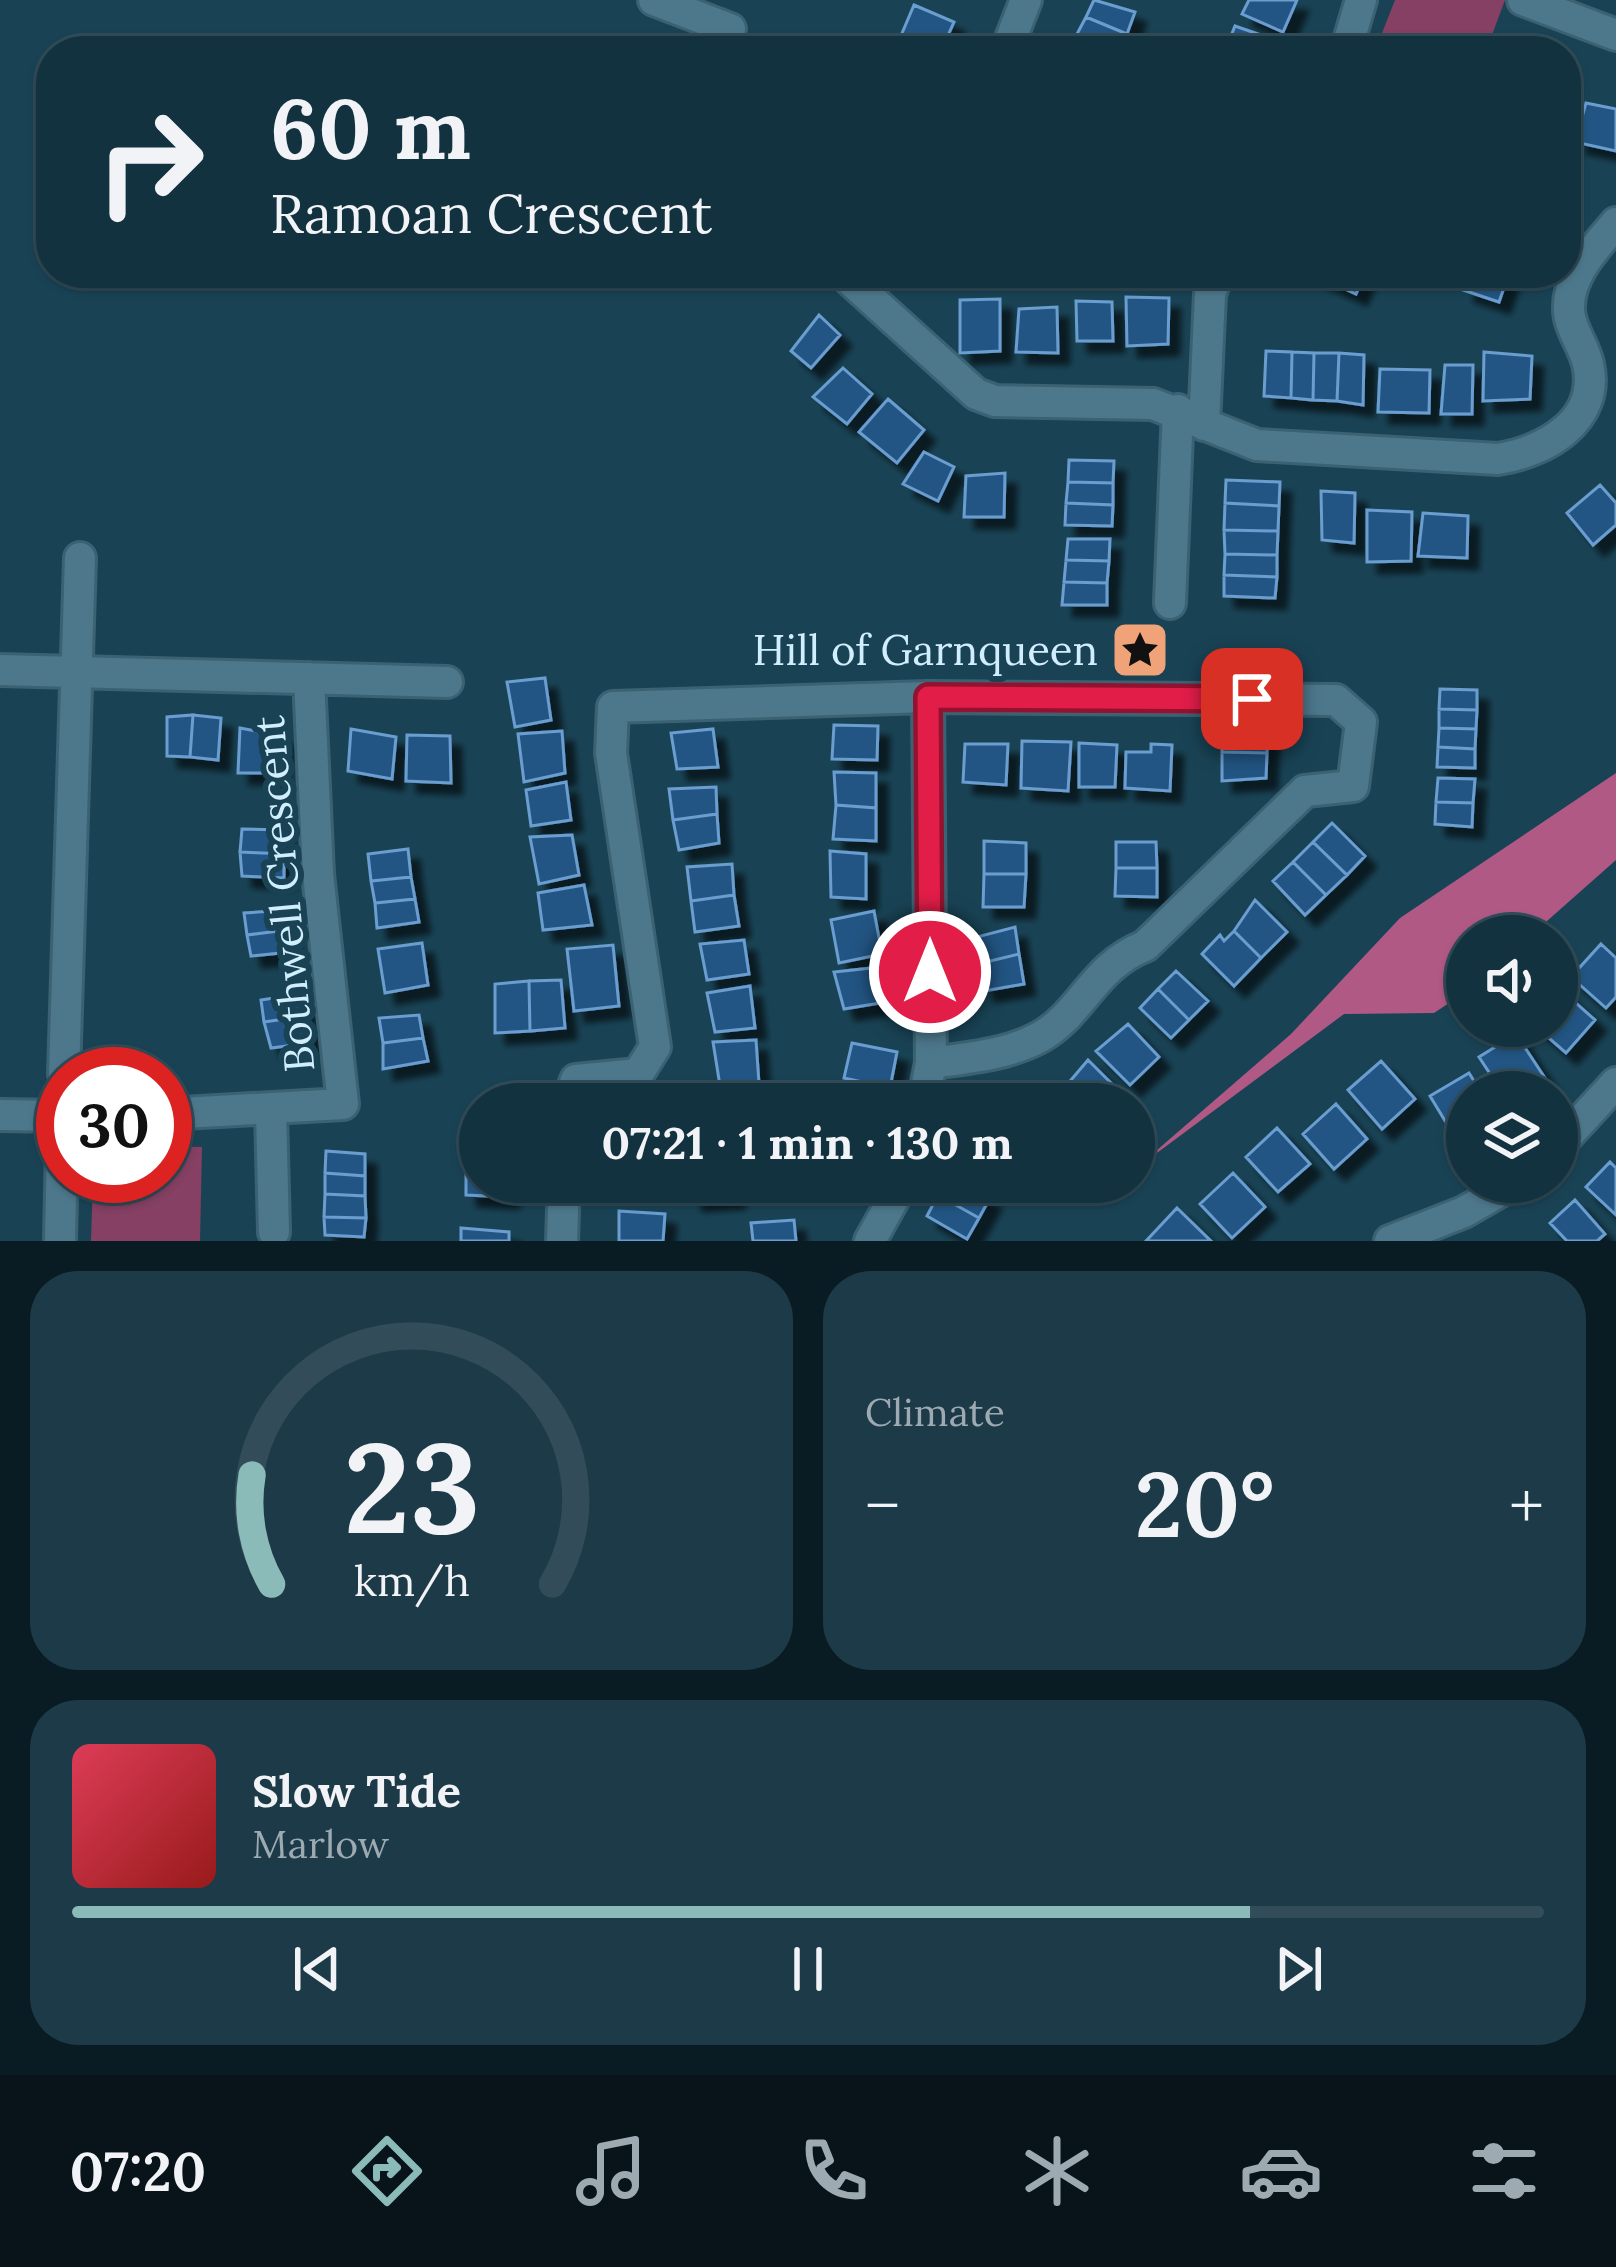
<!DOCTYPE html>
<meta charset="utf-8">
<style>
body{margin:0;font-family:Lora,serif;background:#1c3a47;color:#f1f3f6;height:100vh;display:flex;flex-direction:column;font-size:45px;white-space:nowrap}
*{box-sizing:border-box;margin:0}
p{font-size:39px;color:#9daab1}
.icon{flex:none;width:66px;height:66px;fill:none;stroke:currentColor;stroke-width:2;stroke-linecap:round;stroke-linejoin:round}
.map{position:relative;height:1241px;overflow:hidden}
.drawer{display:flex;flex-direction:column;gap:30px;padding:30px;background:#0a1c23;flex:1}
.drawer>*{flex:none}
.top-card{position:absolute;left:36px;top:36px;width:1545px;height:252px;border-radius:48px;box-shadow:0 3px 9px #0004,0 0 0 3px #324d59;background:#133240;color:#f1f3f6;overflow:hidden}
.tools{position:absolute;left:1446px;top:915px;display:grid;gap:24px}
.tools a{display:grid;place-items:center;width:132px;height:132px;border-radius:50%;background:#133240;box-shadow:0 3px 9px #0004,0 0 0 3px #324d59;font-size:60px}
.speed{position:absolute;left:36px;top:1047px;display:flex;gap:24px;font-size:60px;font-weight:700;text-align:center}
.speed>*{display:grid;place-content:center;width:156px;height:156px;border-radius:50%;background:#133240;box-shadow:0 3px 9px #0004,0 0 0 3px #324d59;line-height:1}
.speed .limit{border:18px solid #d22;background:#fff;color:#111}
.pin{position:absolute;display:grid;place-items:center;width:102px;height:102px;color:#fff;margin:-51px;border-radius:24px;box-shadow:0 6px 18px #0006}
.me{position:absolute;width:132px;margin:-66px;rotate:0deg;stroke-linejoin:round;filter:drop-shadow(0 0 9px #0008)}
.turn{display:flex;align-items:center;gap:42px;height:252px;padding:0 36px;font-size:54px}
.turn .icon{width:156px;height:156px;stroke-width:2.5}
.turn b{display:block;font-size:84px;line-height:102px}
.big{font-size:90px;font-weight:800;line-height:1.1}
.drawer .tile{flex:1;display:flex;flex-direction:column;justify-content:center;gap:18px;min-width:0;padding:0 42px;border-radius:48px;background:#1c3a47}
.drawer .dial{align-items:center;gap:0}
.dial svg{height:312px;overflow:visible;fill:none;stroke:#324d59;stroke-width:7;stroke-linecap:round;text-anchor:middle}
.dial text{fill:#f1f3f6;stroke:none}
.song{display:flex;align-items:center;gap:36px}
.cover{width:144px;height:144px;border-radius:18px;background:linear-gradient(135deg,hsl(350 70% 55%),hsl(0 70% 35%))}
.played{height:12px;border-radius:6px;background:linear-gradient(90deg,#8bbbb9 80%,#324d59 80%)}
.keys{display:flex;justify-content:space-around;direction:ltr}
.heat{display:flex;justify-content:space-between;align-items:center;font-size:66px;direction:ltr}
.drawer .tiles{flex:1;display:grid;gap:30px;grid-template-columns:1fr 1fr}
.tile:last-child{grid-column:span 2}
.trip{position:absolute;left:459px;top:1083px;width:696px;height:120px;border-radius:60px;background:#133240;box-shadow:0 3px 9px #0004,0 0 0 3px #324d59;font-weight:800;line-height:120px;text-align:center}
.tab-bar{display:flex;height:192px;justify-content:space-around;align-items:center;background:#08141a;color:#9daab1}
.tab-bar .icon{width:84px;height:84px}
.tab-bar .selected{color:#8bbbb9}
.tab-bar b{font-size:54px;color:#f1f3f6}
.map>svg:first-child{display:block}
.green{fill:#854064}
.forest{fill:#b05985}
.building{fill:#245583;stroke:#6a9dd0;stroke-width:3;filter:url(#shadow)}
.lines{fill:none;stroke-linecap:round;stroke-linejoin:round}
.minor-casing{stroke:#3a6273;stroke-width:36}
.minor{stroke:#4d788c;stroke-width:30}
.route-casing{stroke:#92132f;stroke-width:30}
.route{stroke:#e11d48;stroke-width:21}
.labels{text-anchor:middle;stroke-width:12;stroke-linejoin:round;paint-order:stroke}
.poi-label{font-size:42px;fill:#d1eefd;stroke:#194355;text-anchor:end}
.street-label{font-size:42px;fill:#d1eefd;stroke:#194355}
</style>
<div class="map">
<svg width="1616" height="1241" viewBox="0 0 1616 1241">
<defs>
<filter id="shadow"><feDropShadow dx="11" dy="11" stdDeviation="3" flood-color="#0009"/></filter>
</defs>
<rect width="100%" height="100%" fill="#194355"/>
<path class="green" d="M1395,0H1505L1486,51H1375Z
M165,1146L202,1147L200,1241H91L93,1176H165Z"/>
<path class="forest" d="M1616,773V860L1530,936H1467V991L1434,1013L1344,1014L1134,1170L1291,1034L1400,918Z"/>
<path class="building" d="M1094,0L1135,12L1127,34L1086,17Z
M1249,0H1297L1283,32L1242,14Z
M914,5L954,22L941,51L900,38Z
M1086,17L1127,34L1119,51L1076,36Z
M1235,26L1275,40L1270,51H1225Z
M1586,103L1616,109V151L1575,142Z
M1310,273H1365L1356,294Z
M1469,273H1509L1499,302L1463,290Z
M1126,297L1169,298L1168,344L1127,346Z
M1000,299V351L960,353V300Z
M1076,301L1112,302L1113,341H1077Z
M1057,307L1058,353L1016,352L1019,309Z
M819,315L840,335L811,368L791,351Z
M1266,351L1292,352L1291,398L1264,396Z
M1292,352L1314,353L1313,400L1291,398Z
M1484,352L1532,356L1530,399L1483,401Z
M1314,353H1339L1337,401L1313,400Z
M1339,353L1364,355L1363,405L1337,401Z
M1445,365H1473L1472,414H1441Z
M843,368L872,394L847,424L813,397Z
M1380,369L1430,370L1429,413L1378,412Z
M888,399L924,430L897,463L859,432Z
M924,452L954,467L938,501L903,484Z
M1069,460L1114,461L1113,483L1068,482Z
M1005,473L1004,517H964L966,476Z
M1226,480L1280,482L1279,506L1225,503Z
M1068,482L1113,483V505L1066,503Z
M1600,485L1616,503V525L1593,545L1567,513Z
M1321,491L1355,493L1354,543L1322,540Z
M1066,503L1113,505L1112,526L1065,525Z
M1225,503L1279,506L1278,531L1224,530Z
M1367,510L1412,512L1411,561L1367,562Z
M1423,513L1468,516L1467,558L1418,556Z
M1224,530L1278,531L1277,555L1225,554Z
M1068,539H1110L1109,561L1066,560Z
M1225,554L1277,555V577L1224,575Z
M1066,560L1109,561L1107,583L1064,582Z
M1224,575L1277,577L1275,598L1224,596Z
M1064,582L1107,583V605H1062Z
M545,678L551,720L515,727L507,682Z
M1440,689L1477,690V710L1439,709Z
M1439,709L1477,710L1476,729L1439,728Z
M193,715L221,718L218,760L190,757Z
M193,715L190,757L167,756V717Z
M1224,724L1268,726L1267,753L1222,752Z
M834,725L878,726L877,760L832,759Z
M240,728L283,736L278,773H238Z
M1439,728L1476,729L1475,749L1438,747Z
M351,729L396,737L392,779L348,771Z
M713,729L718,767L677,769L671,733Z
M562,731L565,773L524,782L518,734Z
M407,735L450,736L451,783L406,781Z
M1022,741L1071,742L1068,791L1021,788Z
M1079,743L1117,745L1115,787H1079Z
M965,744H1008L1006,785L963,782Z
M1151,744L1172,745L1170,791L1125,788L1126,752H1151Z
M1438,747L1475,749V768L1437,767Z
M1222,752L1267,753L1266,778L1222,781Z
M834,772L876,773V808L836,805Z
M1438,778L1475,779L1473,803L1436,802Z
M566,782L571,820L531,826L526,790Z
M716,787L717,814L673,820L669,789Z
M1436,802L1473,803L1472,827L1435,824Z
M836,805L876,808V841L833,839Z
M717,814L719,843L679,850L673,820Z
M1332,823L1365,856L1347,875L1313,842Z
M242,829L283,830L284,854L240,852Z
M572,835L579,875L539,884L530,837Z
M984,841L1026,843V874H984Z
M1116,842H1156L1157,868H1116Z
M1313,842L1347,875L1326,895L1293,862Z
M408,849L411,877L371,881L368,854Z
M830,851L866,854V899L831,897Z
M240,852L284,854V878L242,876Z
M1293,862L1326,895L1305,915L1273,881Z
M732,864L734,895L691,901L687,867Z
M1116,868H1157V897L1115,896Z
M984,874H1026L1024,907H983Z
M411,877L415,899L375,903L371,881Z
M584,885L592,925L543,930L538,893Z
M734,895L739,926L695,932L691,901Z
M415,899L419,922L377,928L375,903Z
M1255,900L1287,932L1261,958L1234,931Z
M286,910L287,930L247,935L244,913Z
M874,911L882,954L839,963L831,920Z
M1015,927L1019,954L978,964L973,938Z
M287,930L291,952L251,956L247,935Z
M1234,931L1261,958L1234,986L1202,954L1220,935L1224,941Z
M744,940L749,974L707,980L700,944Z
M422,943L428,985L385,993L378,949Z
M1601,944L1616,958V997L1606,1008L1571,977Z
M613,945L619,1006L574,1011L567,949Z
M1019,954L1024,984L984,991L978,964Z
M881,967L886,1002L844,1009L834,972Z
M1176,971L1208,1001L1189,1020L1158,989Z
M561,980L565,1028L530,1031L529,981Z
M529,981L530,1031L495,1033V984Z
M750,986L755,1028L715,1032L707,993Z
M1558,987L1595,1020L1566,1053L1535,1026H1557Z
M1158,989L1189,1020L1171,1038L1140,1008Z
M300,994L305,1016L264,1022L261,1000Z
M419,1015L423,1038L383,1043L379,1018Z
M305,1016L310,1043L271,1048L264,1022Z
M1128,1024L1159,1057L1130,1085L1096,1051Z
M1516,1034L1545,1078L1523,1092H1502L1479,1057Z
M423,1038L428,1061L383,1069V1043Z
M756,1040L759,1084L720,1086L713,1042Z
M852,1043L897,1052L890,1088L844,1078Z
M1088,1060L1121,1093L1110,1104H1071L1060,1093Z
M1381,1061L1415,1099L1382,1129L1348,1090Z
M1469,1073L1481,1092H1467V1126L1453,1134L1430,1096Z
M727,1095L728,1104H683V1096Z
M1336,1104L1367,1139L1334,1169L1303,1134Z
M1277,1128L1310,1164L1278,1192L1246,1157Z
M326,1151L365,1154V1176L325,1173Z
M1610,1162L1616,1168V1215L1586,1187Z
M325,1173L365,1176V1196L325,1194Z
M466,1173H480V1182H509L508,1197L466,1195Z
M1233,1173L1265,1207L1232,1238L1200,1204Z
M691,1182H733L734,1197L692,1200Z
M946,1182H960L990,1198L979,1218L938,1195Z
M325,1194L365,1196L366,1218L324,1217Z
M938,1195L979,1218L967,1239L927,1216Z
M1575,1200L1605,1234L1597,1241H1567L1550,1223Z
M1177,1208L1211,1241H1146Z
M619,1211L665,1214L663,1241H619Z
M324,1217L366,1218L364,1237L325,1235Z
M794,1220L796,1241H753L751,1223Z
M461,1228L509,1232V1241H461Z"/>
<g class="lines">
<defs>
<path id="minor" d="M654,0L730,29
M1523,0L1616,35
M1006,51L1026,0
M1346,51L1361,0
M855,273L849,279L976,394L995,401L1153,404L1257,445L1498,459C1544,452 1601,421 1588,364C1584,346 1570,329 1569,311C1567,276 1595,248 1616,223
M1204,425L1210,294L1218,273
M1170,603L1178,410
M0,670L447,682
M64,1074L80,558
M567,1104L576,1080L638,1074L655,1047L611,753L613,707L928,697L1336,700L1361,722L1353,786L1305,791L1145,946C1093,966 1082,1014 1040,1037C1007,1055 968,1058 931,1063
M923,1104L931,1063L928,697
M271,1111L274,1232
M165,1114L343,1104L318,874L309,678
M0,1115L63,1116
M1557,1147L1616,1083
M60,1241L63,1099
M562,1241L564,1182
M870,1241L903,1182
M1390,1241L1464,1212L1516,1182"/>
</defs>
<use href="#minor" class="minor-casing"/>
<use href="#minor" class="minor"/>
</g>
<g class="lines">
<defs>
<path id="route" d="M930,972L928,697L1252,699"/>
</defs>
<use href="#route" class="route-casing"/>
<use href="#route" class="route"/>
</g>
<defs>
<symbol id="sight-square" viewBox="-11 -11 22 22"><rect x="-9" y="-9" width="18" height="18" rx="4" fill="#f0a378" stroke="#194355"/><path d="M0-6L1.8-2.2L6-1.7L2.9 1.2L3.7 5.4L0 3.3L-3.7 5.4L-2.9 1.2L-6-1.7L-1.8-2.2Z" fill="#111"/></symbol>
</defs>
<g fill-rule="evenodd">
<use href="#sight-square" x="1107" y="617" width="66" height="66"/>
</g>
<g class="labels">
<g class="poi-label">
<text x="1098" y="665">Hill of Garnqueen</text>
</g>
<g class="street-label">
<text transform="translate(284 894) rotate(-95)" y="15">Bothwell Crescent</text>
</g>
</g>
</svg>
<div class="tools">
<a><svg class="icon" aria-label="sound" viewBox="0 0 24 24"><path d="M4 9h4l5-4v14l-5-4H4zM17 9q2 3 0 6"/></svg></a>
<a><svg class="icon" aria-label="layers" viewBox="0 0 24 24"><path d="M12 4l9 5-9 5-9-5zM3 14l9 5 9-5"/></svg></a>
</div>
<div class="speed"><div class="limit">30</div></div>
<div class="pin" style="left:1252px;top:699px;background:#d93025"><svg class="icon" aria-label="arrive" viewBox="0 0 24 24"><path d="M6 21V4h12l-3 4 3 4H6"/></svg></div>
<svg class="me" style="left:930px;top:972px" viewBox="-20 -20 40 40"><circle r="17" fill="#e11d48" stroke="#fff" stroke-width="3"/><path d="M0-11L8 9 0 5-8 9z" fill="#fff"/></svg>
<div class="trip">07:21 · 1 min · 130 m</div>
<div class="top-card">
<div class="turn"><svg class="icon" aria-label="right" viewBox="0 0 24 24"><path d="M7 20v-9h11M14 6l5 5-5 5"/></svg><div><b>60 m</b>Ramoan Crescent</div></div>
</div>
</div>
<section class="drawer">
<div class="tiles">
<div class="tile dial"><svg viewBox="0 0 100 80">
<path d="M14 69A42 42 0 1 1 86 69"/>
<path d="M14 69A42 42 0 0 1 9 41" stroke="#8bbbb9"/>
<text x="50" y="56" font-size="32" font-weight="700">23</text>
<text x="50" y="72" font-size="11">km/h</text>
</svg></div>
<div class="tile"><p>Climate</p>
<div class="heat"><a>−</a><b class="big">20°</b><a>+</a></div>
</div>
<div class="tile">
<div class="song"><i class="cover"></i><div><b>Slow Tide</b><p>Marlow</p></div></div>
<div class="played"></div>
<div class="keys"><svg class="icon" aria-label="previous" viewBox="0 0 24 24"><path d="M18 5L8 12l10 7zM5 5v14"/></svg><svg class="icon" aria-label="pause" viewBox="0 0 24 24"><path d="M8 5v14M16 5v14"/></svg><svg class="icon" aria-label="next" viewBox="0 0 24 24"><path d="M6 5l10 7-10 7zM19 5v14"/></svg></div>
</div>
</div>
</section>
<nav class="tab-bar">
<b>07:20</b>
<svg class="icon selected" aria-label="directions" viewBox="0 0 24 24"><path d="M12 3l9 9-9 9-9-9zM9 14v-3h6M13 9l2 2-2 2"/></svg>
<svg class="icon" aria-label="music" viewBox="0 0 24 24"><path d="M9 18V5l10-2v13"/><circle cx="6" cy="18" r="3"/><circle cx="16" cy="16" r="3"/></svg>
<svg class="icon" aria-label="phone" viewBox="0 0 24 24"><path d="M5 4h4l2 5-3 2q2 4 5 5l2-3 5 2v4C11 20 4 13 5 4z"/></svg>
<svg class="icon" aria-label="climate" viewBox="0 0 24 24"><path d="M12 3v18M4 7l16 10M4 17L20 7"/></svg>
<svg class="icon" aria-label="car" viewBox="0 0 24 24"><path d="M5 17H2v-5l4-1 3-4h7l3 4 3 1v5h-3M9 17h6M6 11h13"/><circle cx="7" cy="17" r="2"/><circle cx="17" cy="17" r="2"/></svg>
<svg class="icon" aria-label="filters" viewBox="0 0 24 24"><path d="M4 7h16M4 17h16"/><circle cx="9" cy="7" r="2"/><circle cx="15" cy="17" r="2"/></svg>
</nav>
